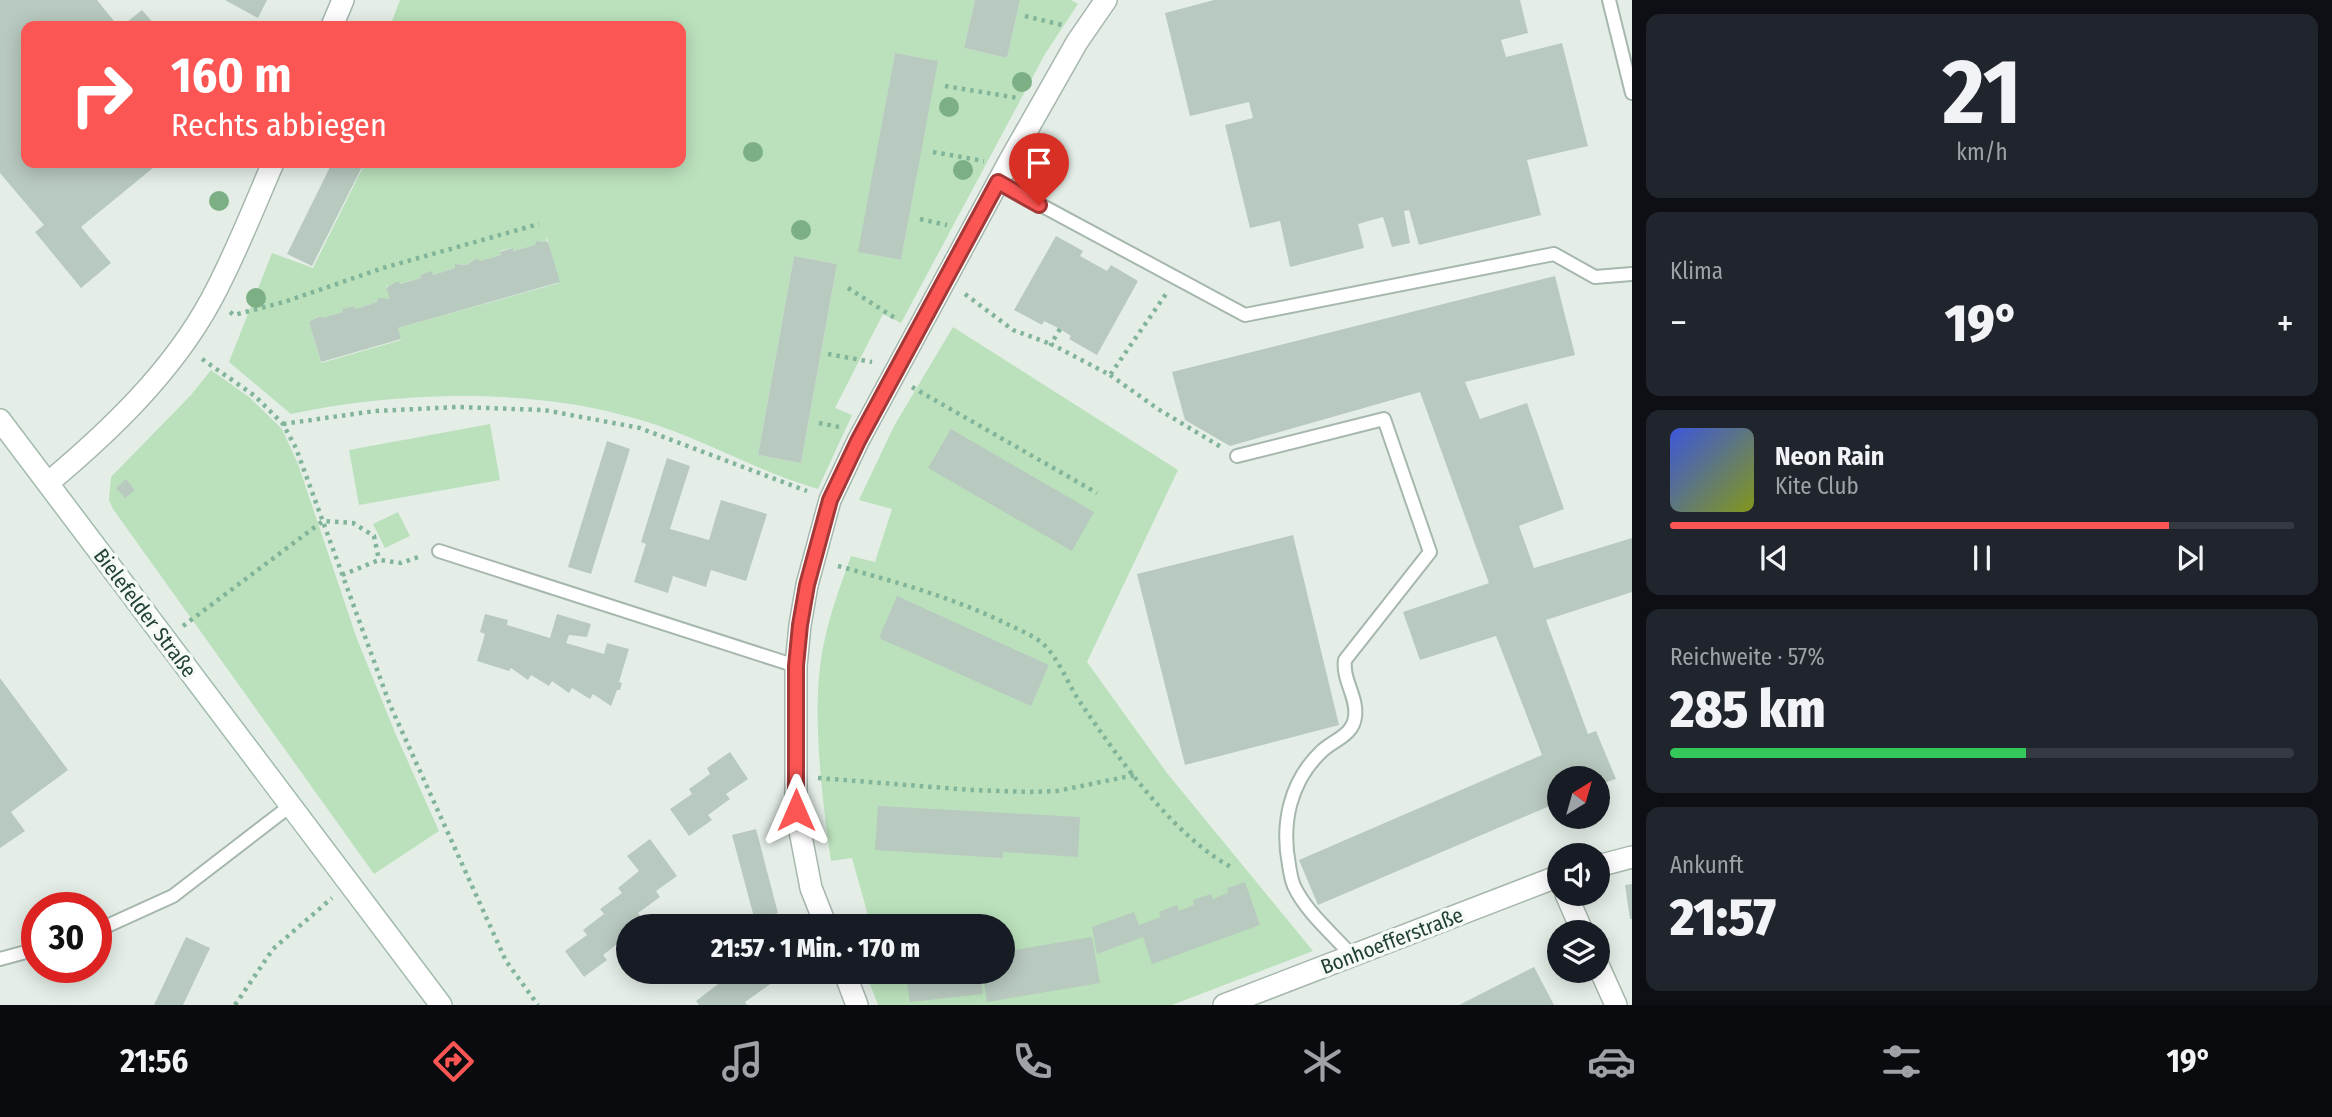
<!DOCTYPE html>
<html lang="de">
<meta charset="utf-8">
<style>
body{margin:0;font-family:"Fira Sans Condensed",sans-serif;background:#20242c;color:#f1f3f6;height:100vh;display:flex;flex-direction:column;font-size:26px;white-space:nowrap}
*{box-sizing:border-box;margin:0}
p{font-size:23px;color:#9ea1a6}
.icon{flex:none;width:38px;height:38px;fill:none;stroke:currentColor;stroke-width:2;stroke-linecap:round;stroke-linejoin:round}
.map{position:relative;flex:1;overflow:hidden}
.drawer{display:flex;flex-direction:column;gap:14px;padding:14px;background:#0d0f14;width:700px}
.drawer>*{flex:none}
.top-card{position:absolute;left:21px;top:21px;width:665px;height:147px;border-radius:14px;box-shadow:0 4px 18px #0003;background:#fb5654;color:#fff;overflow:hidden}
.needle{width:46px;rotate:37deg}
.fabs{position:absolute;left:1547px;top:766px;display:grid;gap:14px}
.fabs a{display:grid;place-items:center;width:63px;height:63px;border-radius:50%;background:#171b24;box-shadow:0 4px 18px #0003;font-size:35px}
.speed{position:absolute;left:21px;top:892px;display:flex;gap:14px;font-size:35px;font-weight:700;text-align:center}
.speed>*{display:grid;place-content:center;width:91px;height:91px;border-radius:50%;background:#171b24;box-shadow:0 4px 18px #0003;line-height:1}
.speed .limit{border:10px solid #d22;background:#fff;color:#111}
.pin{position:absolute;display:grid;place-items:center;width:60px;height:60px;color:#fff;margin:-72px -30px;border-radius:50% 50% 50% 0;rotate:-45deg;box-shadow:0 0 7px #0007}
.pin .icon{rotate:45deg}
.me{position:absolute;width:77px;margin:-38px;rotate:0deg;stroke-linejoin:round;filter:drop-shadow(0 0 5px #0008)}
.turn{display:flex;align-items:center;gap:24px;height:147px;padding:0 35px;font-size:32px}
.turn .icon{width:91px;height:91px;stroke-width:2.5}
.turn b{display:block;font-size:49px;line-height:60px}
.big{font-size:52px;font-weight:800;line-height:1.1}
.drawer .tile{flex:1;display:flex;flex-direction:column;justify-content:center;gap:10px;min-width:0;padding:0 24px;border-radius:14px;background:#20242c}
.drawer .dial{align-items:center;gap:0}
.dial b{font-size:91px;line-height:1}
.song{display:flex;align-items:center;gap:21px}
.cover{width:84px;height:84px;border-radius:10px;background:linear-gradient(135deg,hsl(230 70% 55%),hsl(70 70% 35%))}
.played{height:7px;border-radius:4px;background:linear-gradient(90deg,#fb5654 80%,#363941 80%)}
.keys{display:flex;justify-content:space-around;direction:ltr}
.heat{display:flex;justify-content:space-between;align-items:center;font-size:38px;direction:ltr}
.charge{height:10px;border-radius:5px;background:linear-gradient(90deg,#34c759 57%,#363941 0)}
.trip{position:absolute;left:616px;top:914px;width:399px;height:70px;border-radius:35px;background:#171b24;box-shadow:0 4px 18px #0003;font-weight:800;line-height:70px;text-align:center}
.dock{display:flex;height:112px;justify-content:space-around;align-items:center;background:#090b0e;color:#9ea1a6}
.dock .icon{width:49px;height:49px}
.dock .active{color:#fb5654}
.dock b{font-size:32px;color:#f1f3f6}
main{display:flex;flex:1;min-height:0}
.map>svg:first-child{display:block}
.green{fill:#bbe1bc;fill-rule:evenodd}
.building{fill:#b8c9bf}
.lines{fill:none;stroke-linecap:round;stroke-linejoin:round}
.service-casing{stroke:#a6b7ad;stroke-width:16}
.minor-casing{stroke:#a6b7ad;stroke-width:24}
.secondary-casing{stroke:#a1bbac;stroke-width:24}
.path{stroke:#82b499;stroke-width:4.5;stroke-dasharray:3.5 5;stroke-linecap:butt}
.service{stroke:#fff;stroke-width:12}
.minor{stroke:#fff;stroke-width:21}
.secondary{stroke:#fff;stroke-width:21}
.tree{fill:#7daf85}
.route-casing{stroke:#a33837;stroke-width:18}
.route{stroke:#fb5654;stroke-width:12}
.labels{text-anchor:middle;stroke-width:7;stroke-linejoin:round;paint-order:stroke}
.street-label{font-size:21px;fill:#214131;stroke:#f5faf6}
</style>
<main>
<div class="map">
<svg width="1632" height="1005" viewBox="0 0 1632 1005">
<rect width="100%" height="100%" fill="#e4eee7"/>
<path class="green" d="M400,0H975L964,48L1007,58L1020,0H1071L1078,4L1045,54L901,323L883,314L835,408L852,415L818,489C758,472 704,439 644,421C537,387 400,391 291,414L229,362L272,253L313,268L365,163H403L404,168L421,163H681V26H390ZM895,53L937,61L901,260L859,252ZM546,238H547L559,283L398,328L401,340L321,363L308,318L310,322L319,316L322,318L343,312V309L354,306L356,309L377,302L378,299H390L386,284L388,287L421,278L420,275L432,272L433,275L455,268L456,264L467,265L477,258L480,261L501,255L500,251L512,248L513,251L535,245L536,241L547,242ZM794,256L837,264L801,463L758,455Z
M953,327L1178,470L1087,662L1167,773L1313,951L1172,1005H878L865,971H1003V926H871L852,858L831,861C822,798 810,705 824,643C830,613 841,584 851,556L875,562L892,509L859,500L894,426Z
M211,370L249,397L282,429L298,464L357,639L396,735L439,831L374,874L113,509L109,500L111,477L191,395Z
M490,424L500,480L359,505L349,450Z
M398,512L410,536L385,548L373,524Z"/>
<path class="building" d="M0,0H97L118,26H26V163H159L81,227L111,263L81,288L35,232L44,225L0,173Z
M225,0H267L258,18Z
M975,0H1020L1007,58L964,48Z
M1214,0H1520L1528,33L1501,40L1506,57L1562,43L1588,146L1527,160L1541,215L1419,245L1409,210L1404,211L1410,243L1392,247L1383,217L1358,224L1364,248L1290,267L1280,221L1250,228L1225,125L1253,118L1249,102L1190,116L1165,13Z
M142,10L156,26H122Z
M895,53L938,61L901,260L858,252Z
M332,163H364L312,266L287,254Z
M1056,236L1083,251L1080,256L1107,271L1111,265L1138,281L1097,355L1069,339L1071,336L1060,329L1044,321L1042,325L1014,310Z
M536,241L548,242L560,282L398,328L401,339L321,362L309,322L320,316L322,318L343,312L342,309L354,306L356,309L377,302L378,298L390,299L386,288L398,281L400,284L421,278L420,275L432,271L433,275L455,268V264L467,265L477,258L480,261L501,255L500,252L513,248V251L535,245Z
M794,256L837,264L801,463L758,455Z
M1555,276L1575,355L1465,382L1480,419L1527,403L1564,509L1519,526L1534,568L1632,538V592L1546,620L1588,734L1596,731L1616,779L1598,785V779H1559V802L1318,905L1299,860L1542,755L1496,636L1420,660L1403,612L1489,583L1420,392L1230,446L1185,420L1172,372Z
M951,429L1094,512L1072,551L928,468Z
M607,441L630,449L591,574L568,567Z
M667,458L690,466L670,529L709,540L721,500L767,514L746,581L711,570L706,587L673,576L668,593L634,582L646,544L641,542Z
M126,479L135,490L125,498L116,488Z
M1293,535L1339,725L1185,765L1137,574Z
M897,596L1049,665L1031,706L879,638Z
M485,614L508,620L507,625L550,638L557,614L591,624L587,637L569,635L566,643L604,654L607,643L629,649L619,682L622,683L620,690H617L611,706L593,694L590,699L572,688L569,693L552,681L549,686L531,675L528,680L511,668L509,671L477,661L485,634L480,632Z
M0,678L68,770L11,812L25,831L0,848Z
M730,752L748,779L726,794L730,799L708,815L712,820L689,836L670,809L692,794L689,789L710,774L707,768Z
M878,806L1080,817L1078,857L1003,852V858L875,850Z
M756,829L778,913L755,921L732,835Z
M650,839L677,876L656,891L660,897L638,913L642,918L628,926L621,934L624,939L603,955L607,960L584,977L565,951L587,935L583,930L604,914L600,909L622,893L618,888L639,871L627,856Z
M1245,882L1260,925L1152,964L1143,937L1097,954L1092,927L1134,912L1139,925L1161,917L1159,912L1177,905L1179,911L1194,905L1193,900L1211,894L1213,899L1228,893L1227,888Z
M1632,884V919H1630L1625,885Z
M186,937L210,948L183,1005H154Z
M1092,937L1100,983L987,1002L982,971H1003V952Z
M1534,967L1554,1005H1459Z
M722,971H770L776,980L745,1002L747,1005H699L696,1001L726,978Z
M905,971H979L983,994L910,1002Z"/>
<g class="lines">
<defs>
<path id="service" d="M1609,0L1632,93
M998,182L1245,315L1554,254L1595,277L1632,274
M1237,456L1384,419L1430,552L1345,660C1342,680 1358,697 1355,717C1353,735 1334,740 1322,751C1290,781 1281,823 1289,865C1290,871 1291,879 1294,886C1306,912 1333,934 1352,956
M439,551L796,666
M96,931L173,896L290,806
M0,959L37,949"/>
<path id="minor" d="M332,26L343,0
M48,483C110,431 172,372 211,300C235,256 253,209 273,163
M1598,866L1632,857
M1566,894L1583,933
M826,926L811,888L796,810V666L800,625L807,585L830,500L858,441L1010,160L1077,42L1106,0
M1598,965L1616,1005
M844,971L857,1005
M1224,1005L1559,876"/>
<path id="secondary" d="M0,420L441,1005"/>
</defs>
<use href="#service" class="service-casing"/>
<use href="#minor" class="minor-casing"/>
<use href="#secondary" class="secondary-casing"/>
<path class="path" d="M1025,16L1062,25
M945,86L1018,98
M933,152L984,161
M920,219L947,225
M848,288L898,320
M965,294L1013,330L1051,344
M230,312L234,315L284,302L383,268L539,224
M1060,329L1051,344L1110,375L1166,294
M828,354L872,362
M202,359L255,396L283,424L296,448L390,705L506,961L538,1005
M1110,375L1158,409L1221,447
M912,387L1097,493
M819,423L839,427
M283,424L375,411L457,407L544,410L640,428L807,491
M838,566C896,582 955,598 1009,625C1020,630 1032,635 1042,643C1058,656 1069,687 1082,705C1119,759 1175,838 1233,868
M342,575L379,560L401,563L421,556
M183,626L323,521L353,523L374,536L379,560
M818,778L971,790L1030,792L1057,791L1135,775
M235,1005L273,949L332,898"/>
<use href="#service" class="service"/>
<use href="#minor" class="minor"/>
<use href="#secondary" class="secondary"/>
</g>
<g class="tree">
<circle cx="1022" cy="82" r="10"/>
<circle cx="949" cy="107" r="10"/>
<circle cx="753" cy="152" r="10"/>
<circle cx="963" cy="170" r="10"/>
<circle cx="219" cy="201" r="10"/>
<circle cx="801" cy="230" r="10"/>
<circle cx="256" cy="298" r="10"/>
</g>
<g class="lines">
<defs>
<path id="route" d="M796,810V666L800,625L807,585L830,500L858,441L998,182L1039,205"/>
</defs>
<use href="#route" class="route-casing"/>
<use href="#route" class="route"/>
</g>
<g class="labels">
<g class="street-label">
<text transform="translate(145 613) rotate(53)" y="7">Bielefelder Straße</text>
<text transform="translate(1392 941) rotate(-21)" y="7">Bonhoefferstraße</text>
</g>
</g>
</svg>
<div class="fabs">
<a><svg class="needle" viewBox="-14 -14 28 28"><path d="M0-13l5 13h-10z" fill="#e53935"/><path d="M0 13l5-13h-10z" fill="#9ea1a6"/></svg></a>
<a><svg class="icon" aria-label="sound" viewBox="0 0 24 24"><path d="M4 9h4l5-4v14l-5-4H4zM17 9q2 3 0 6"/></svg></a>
<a><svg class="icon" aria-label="layers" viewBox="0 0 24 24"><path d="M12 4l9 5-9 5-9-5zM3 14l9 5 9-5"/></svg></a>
</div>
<div class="speed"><div class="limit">30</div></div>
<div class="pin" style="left:1039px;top:205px;background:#d93025"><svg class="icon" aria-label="arrive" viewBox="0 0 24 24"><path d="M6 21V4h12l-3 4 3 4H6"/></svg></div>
<svg class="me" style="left:796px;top:810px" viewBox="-20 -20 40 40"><path d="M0-17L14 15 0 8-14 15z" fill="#fb5654" stroke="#fff" stroke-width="4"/></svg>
<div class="trip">21:57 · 1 Min. · 170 m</div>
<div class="top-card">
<div class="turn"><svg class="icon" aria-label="right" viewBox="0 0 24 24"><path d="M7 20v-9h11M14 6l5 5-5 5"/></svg><div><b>160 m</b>Rechts abbiegen</div></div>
</div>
</div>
<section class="drawer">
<div class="tile dial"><b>21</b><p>km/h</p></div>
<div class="tile"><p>Klima</p>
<div class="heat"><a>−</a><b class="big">19°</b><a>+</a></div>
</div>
<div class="tile">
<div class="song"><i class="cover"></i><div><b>Neon Rain</b><p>Kite Club</p></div></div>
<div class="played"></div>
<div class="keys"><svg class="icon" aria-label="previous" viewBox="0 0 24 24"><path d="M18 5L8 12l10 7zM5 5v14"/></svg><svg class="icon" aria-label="pause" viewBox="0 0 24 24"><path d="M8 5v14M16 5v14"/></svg><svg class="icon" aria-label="next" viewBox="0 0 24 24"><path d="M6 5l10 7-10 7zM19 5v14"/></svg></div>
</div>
<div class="tile"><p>Reichweite · 57%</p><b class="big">285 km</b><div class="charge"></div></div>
<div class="tile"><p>Ankunft</p><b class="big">21:57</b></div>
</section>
</main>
<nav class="dock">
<b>21:56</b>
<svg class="icon active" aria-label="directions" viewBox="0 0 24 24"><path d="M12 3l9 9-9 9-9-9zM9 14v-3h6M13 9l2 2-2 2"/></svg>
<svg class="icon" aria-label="music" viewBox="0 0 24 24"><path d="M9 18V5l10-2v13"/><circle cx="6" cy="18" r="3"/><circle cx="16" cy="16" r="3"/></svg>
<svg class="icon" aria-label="phone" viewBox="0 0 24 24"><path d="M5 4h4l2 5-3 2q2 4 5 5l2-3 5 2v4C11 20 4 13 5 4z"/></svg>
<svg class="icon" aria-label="climate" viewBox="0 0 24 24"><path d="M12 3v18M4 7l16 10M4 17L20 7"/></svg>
<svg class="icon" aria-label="car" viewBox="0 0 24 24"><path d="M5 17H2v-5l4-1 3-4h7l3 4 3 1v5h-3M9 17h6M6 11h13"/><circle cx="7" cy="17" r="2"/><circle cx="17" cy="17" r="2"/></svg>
<svg class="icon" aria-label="filters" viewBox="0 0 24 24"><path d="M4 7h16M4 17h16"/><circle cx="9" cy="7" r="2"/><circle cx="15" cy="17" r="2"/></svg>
<b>19°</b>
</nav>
